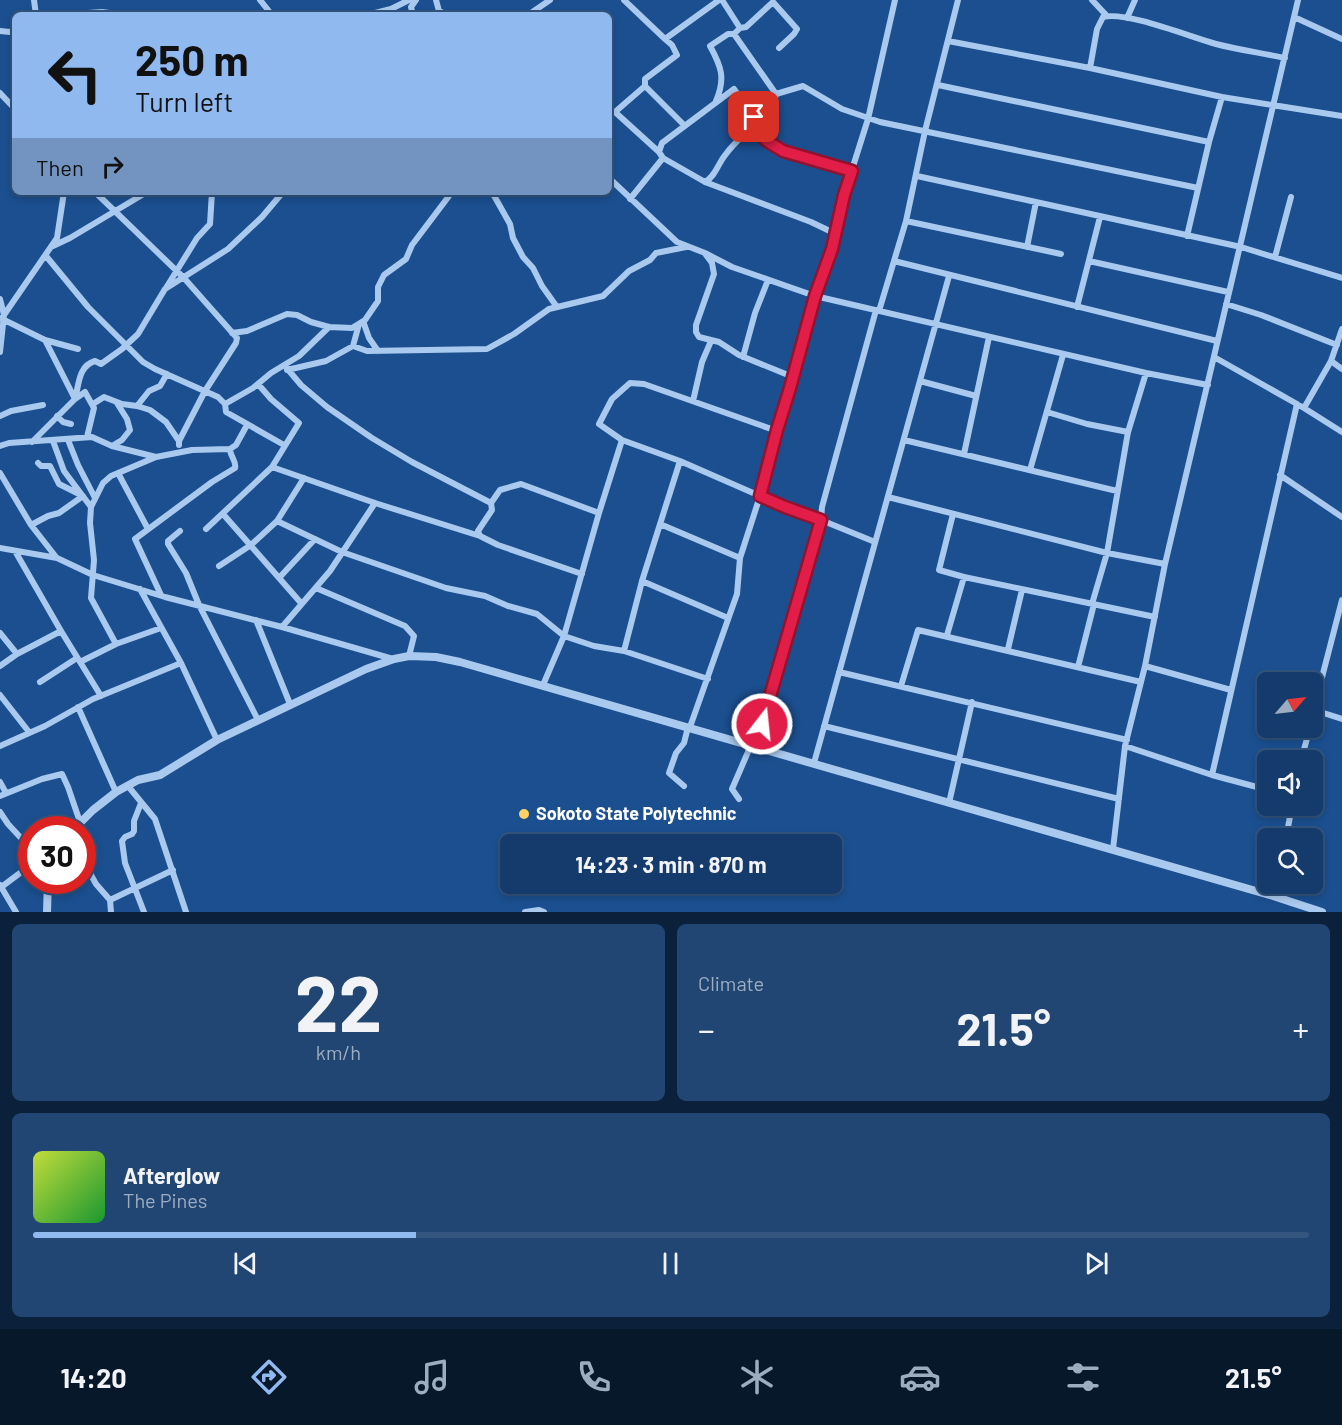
<!DOCTYPE html>
<meta charset="utf-8">
<style>
body{margin:0;font-family:Barlow,sans-serif;background:#214673;color:#f1f3f6;height:100vh;display:flex;flex-direction:column;font-size:22px;white-space:nowrap}
*{box-sizing:border-box;margin:0}
p{font-size:20px;color:#9dadc1}
.icon{flex:none;width:33px;height:33px;fill:none;stroke:currentColor;stroke-width:2;stroke-linecap:round;stroke-linejoin:round}
.map{position:relative;height:912px;overflow:hidden}
.sheet{display:flex;flex-direction:column;gap:12px;padding:12px;background:#0b203b;flex:1}
.sheet>*{flex:none}
.banner{position:absolute;left:12px;top:12px;width:600px;height:183px;border-radius:9px;box-shadow:0 3px 9px #0003,0 0 0 2px #33557e;background:#90b9f0;color:#111;overflow:hidden}
.needle{width:39px;rotate:62deg}
.tools{position:absolute;left:1257px;top:672px;display:grid;gap:12px}
.tools a{display:grid;place-items:center;width:66px;height:66px;border-radius:9px;background:#143b6b;box-shadow:0 3px 9px #0003,0 0 0 2px #33557e;font-size:30px}
.speed{position:absolute;left:18px;top:816px;display:flex;gap:12px;font-size:30px;font-weight:700;text-align:center}
.speed>*{display:grid;place-content:center;width:78px;height:78px;border-radius:50%;background:#143b6b;box-shadow:0 3px 9px #0003,0 0 0 2px #33557e;line-height:1}
.speed .limit{border:9px solid #d22;background:#fff;color:#111}
.pin{position:absolute;display:grid;place-items:center;width:51px;height:51px;color:#fff;margin:-26px;border-radius:12px;box-shadow:0 3px 9px #0006}
.me{position:absolute;width:66px;margin:-33px;rotate:16deg;stroke-linejoin:round;filter:drop-shadow(0 0 4px #0008)}
.turn{display:flex;align-items:center;gap:21px;height:126px;padding:0 24px;font-size:27px}
.turn .icon{width:78px;height:78px;stroke-width:2.5}
.turn b{display:block;font-size:42px;line-height:51px}
.then{display:flex;align-items:center;height:57px;padding:0 24px;background:#0003;gap:12px;font-size:22px}
.big{font-size:45px;font-weight:700;line-height:1.1}
.sheet .tile{flex:1;display:flex;flex-direction:column;justify-content:center;gap:9px;min-width:0;padding:0 21px;border-radius:9px;background:#214673}
.sheet .dial{align-items:center;gap:0}
.dial b{font-size:78px;line-height:1}
.song{display:flex;align-items:center;gap:18px}
.cover{width:72px;height:72px;border-radius:9px;background:linear-gradient(135deg,hsl(70 70% 55%),hsl(130 70% 35%))}
.played{height:6px;border-radius:3px;background:linear-gradient(90deg,#90b9f0 30%,#33557e 30%)}
.keys{display:flex;justify-content:space-around;direction:ltr}
.heat{display:flex;justify-content:space-between;align-items:center;font-size:33px;direction:ltr}
.sheet .tiles{flex:1;display:grid;gap:12px;grid-template-columns:1fr 1fr}
.tile:last-child{grid-column:span 2}
.trip{position:absolute;left:500px;top:834px;width:342px;height:60px;border-radius:9px;background:#143b6b;box-shadow:0 3px 9px #0003,0 0 0 2px #33557e;font-weight:700;line-height:60px;text-align:center}
.dock{display:flex;height:96px;justify-content:space-around;align-items:center;background:#08182b;color:#9dadc1}
.dock .icon{width:42px;height:42px}
.dock .on{color:#90b9f0}
.dock b{font-size:27px;color:#f1f3f6}
.map>svg:first-child{display:block}
.lines{fill:none;stroke-linecap:round;stroke-linejoin:round}
.minor{stroke:#a9c9ee;stroke-width:6}
.tertiary{stroke:#a9c9ee;stroke-width:8}
.route-casing{stroke:#92132f;stroke-width:15}
.route{stroke:#e11d48;stroke-width:10}
.poi-dot{fill:#ffd166;stroke:#1b4f8f;stroke-width:2}
.labels{text-anchor:middle;stroke-width:6;stroke-linejoin:round;paint-order:stroke}
.poi-label{font-size:18px;font-weight:bold;fill:#fff;stroke:#1b4f8f;text-anchor:start}
</style>
<div class="map">
<svg width="1342" height="912" viewBox="0 0 1342 912">
<rect width="100%" height="100%" fill="#1b4f8f"/>
<g class="lines">
<path class="minor" d="M34,0L36,15
M260,0L272,15
M436,0L439,11L447,15
M624,0L665,39L719,0
M722,0L740,28L734,34L776,94L803,86L842,109L880,122L1198,188
M1092,0L1107,16
M59,15L102,12L124,15
M367,15L391,9L409,0
M413,15L411,7L416,0
M528,15L550,0
M1294,17L1342,39
M1127,18L1135,0
M740,28L746,27L773,2L797,29L794,34L779,48
M0,31L10,32L15,29
M665,39L672,45L677,55L645,79V86L685,126
M948,41L1090,68L1222,97L1342,116
M1090,68L1097,29L1103,17C1127,11 1190,37 1216,44C1239,50 1262,53 1285,58
M938,85L1209,142
M645,86L615,112L659,152
M0,93L15,109
M776,94L775,98L752,119V124L759,134L783,151L852,171
M716,101C726,78 721,66 710,46L728,34H734
M663,158L659,152L662,143L734,89L754,117
M917,176L1241,247L1342,278
M609,178L677,242L705,253L732,267L815,296L1146,373L1208,385
M705,182C716,176 718,163 726,154C734,143 744,136 752,124
M95,192L184,278L237,338L236,343L205,391L179,441
M492,192L510,224L513,238L523,257L533,268L542,286L557,307
M630,199L663,158L705,182L811,222L836,234
M906,221L1061,254
M1187,236L1209,142L1222,97
M53,246L70,238L147,192
M1027,247L1036,202
M706,255L712,263L714,274L696,325V332L699,337L719,342L739,355L793,377
M46,256L88,307L143,362L155,369L218,397L225,404L226,412L284,445
M1275,257L1291,197
M894,261L1217,341
M1089,261L1228,292
M166,288L197,238L210,224L212,192
M0,299L4,315L0,352
M1226,304L1261,315L1337,345
M1077,307L1100,217
M879,311L906,221L925,131L958,0
M4,315L57,238L64,192
M0,318L45,340L78,349
M363,321L369,338L378,351
M232,333L247,331L287,314L297,315L311,322L329,327L352,328L365,320L378,301V287L384,275L406,259L412,245L452,192
M45,340L75,399C79,385 78,366 95,361L101,364L122,349L138,334L165,289L228,249L262,217L283,192
M353,346L359,324
M743,357L755,313L768,280
M1214,357L1304,408L1342,432
M1331,361L1342,369
M285,366L301,385L327,407L372,438L412,462L491,503
M287,370L326,361L353,346L367,351L487,349L514,334L549,309L603,296L629,271L650,260L656,253L686,247
M920,381L976,396
M693,401L702,362L711,341
M93,404L104,397L122,404L137,406L150,410L166,422L179,441V445
M225,404L253,388L271,373L299,356L329,327
M137,406L149,391L160,386L167,374
M1304,408L1331,361L1342,329
M1047,412L1087,424L1128,432
M0,416L11,411L43,405
M57,416L63,422L71,424
M68,440L78,465L95,498
M622,440L680,461L785,507L821,520L875,542
M904,440L1117,491
M53,441L64,471L91,507
M32,442L75,399L85,392L94,408L87,437
M0,446L9,443L92,437L112,446L156,457L192,450L230,449L236,445L247,425
M112,446L122,440L130,430L127,419L117,403
M964,454L989,337
M272,467L375,503L480,536
M1030,470L1063,355
M0,473L31,525L56,557
M118,473L148,529
M1280,475L1342,517
M888,497L1107,553L1165,564
M223,514L301,603
M277,521L342,552L446,588L485,596L508,606L537,614L564,636L594,646L624,651L708,679
M660,524L740,558
M31,525L48,516L59,513L83,496L59,484L50,466H41L38,463
M206,529L272,467L299,423L271,399L258,384
M180,531L168,541V544L186,573L199,605L258,720
M0,548L57,558L93,575L165,597L282,627L393,659
M15,551L61,631L101,696
M219,566L251,545L277,521L304,478
M582,574L498,545L480,536L478,531L492,510L491,503L500,490L521,484L599,513
M964,577L1155,617
M279,578L315,539
M642,581L728,618
M316,588L405,626L414,636L409,656
M140,589L181,663L217,740
M161,595L135,539L212,482L235,468C237,462 230,456 230,449
M1092,604L1107,553L1128,432L1146,373
M256,620L290,704
M282,627L330,571L375,503
M0,633L17,654
M947,635L964,577L939,570L953,514
M116,644L91,598L94,560L90,523L91,507L103,483L111,476L156,457
M1008,649L1022,590
M624,651L642,581L680,461
M80,662L116,644L161,628
M0,666L17,654L61,631
M1145,666L1231,690
M1078,667L1094,604
M839,672L1127,740
M40,682L77,658
M543,685L564,636L599,513L622,440L599,424L612,399L630,383L644,384L777,431
M901,686L918,630L1141,682
M0,695L29,732
M78,707L116,792
M1314,710L1342,719
M1312,716L1342,600
M824,726L1119,799
M690,727L737,594L740,558L760,496L815,296L832,249L844,195L868,119L895,0
M0,746L45,726L93,699L181,663
M756,746L821,520L822,507L876,310
M1125,746L1212,775L1268,790
M1301,760L1310,728
M814,763L949,276
M1212,775L1297,404
M0,782L6,793
M128,786L155,819L186,912
M684,786L669,773L676,753L684,743L688,727
M0,796L42,779L62,774L68,787L80,822
M739,799L732,789L751,745
M141,803L134,821V831L132,834L125,837L122,841L125,863L144,912
M949,803L972,702
M0,812L8,824L32,850
M1286,838L1292,806
M1113,849L1125,746L1145,666L1165,564L1298,0
M82,859L96,884L110,900L111,912
M0,885L16,912
M0,888L32,864
M1273,896L1276,884
M110,900L173,870
M525,912L539,910L544,912"/>
<path class="tertiary" d="M73,830L93,810L116,792L138,780L160,775L217,740L366,669L394,659L409,656L436,657L460,662L1273,896L1322,912
M47,912L48,880"/>
</g>
<g class="lines">
<defs>
<path id="route" d="M754,117L752,124L767,141L783,151L852,171L844,195L832,249L815,296L790,388L777,430L760,496L785,507L821,520L762,724"/>
</defs>
<use href="#route" class="route-casing"/>
<use href="#route" class="route"/>
</g>
<circle class="poi-dot" cx="524" cy="814" r="6"/>
<g class="labels">
<g class="poi-label">
<text x="536" y="820">Sokoto State Polytechnic</text>
</g>
</g>
</svg>
<div class="tools">
<a><svg class="needle" viewBox="-14 -14 28 28"><path d="M0-13l5 13h-10z" fill="#e53935"/><path d="M0 13l5-13h-10z" fill="#9dadc1"/></svg></a>
<a><svg class="icon" aria-label="sound" viewBox="0 0 24 24"><path d="M4 9h4l5-4v14l-5-4H4zM17 9q2 3 0 6"/></svg></a>
<a><svg class="icon" aria-label="search" viewBox="0 0 24 24"><circle cx="10" cy="10" r="6"/><path d="M15 15l6 6"/></svg></a>
</div>
<div class="speed"><div class="limit">30</div></div>
<div class="pin" style="left:754px;top:117px;background:#d93025"><svg class="icon" aria-label="arrive" viewBox="0 0 24 24"><path d="M6 21V4h12l-3 4 3 4H6"/></svg></div>
<svg class="me" style="left:762px;top:724px" viewBox="-20 -20 40 40"><circle r="17" fill="#e11d48" stroke="#fff" stroke-width="3"/><path d="M0-11L8 9 0 5-8 9z" fill="#fff"/></svg>
<div class="trip">14:23 · 3 min · 870 m</div>
<div class="banner">
<div class="turn"><svg class="icon" aria-label="left" viewBox="0 0 24 24"><path d="M17 20v-9H6M10 6l-5 5 5 5"/></svg><div><b>250 m</b>Turn left</div></div>
<div class="then">Then<svg class="icon" aria-label="right" viewBox="0 0 24 24"><path d="M7 20v-9h11M14 6l5 5-5 5"/></svg></div>
</div>
</div>
<section class="sheet">
<div class="tiles">
<div class="tile dial"><b>22</b><p>km/h</p></div>
<div class="tile"><p>Climate</p>
<div class="heat"><a>−</a><b class="big">21.5°</b><a>+</a></div>
</div>
<div class="tile">
<div class="song"><i class="cover"></i><div><b>Afterglow</b><p>The Pines</p></div></div>
<div class="played"></div>
<div class="keys"><svg class="icon" aria-label="previous" viewBox="0 0 24 24"><path d="M18 5L8 12l10 7zM5 5v14"/></svg><svg class="icon" aria-label="pause" viewBox="0 0 24 24"><path d="M8 5v14M16 5v14"/></svg><svg class="icon" aria-label="next" viewBox="0 0 24 24"><path d="M6 5l10 7-10 7zM19 5v14"/></svg></div>
</div>
</div>
</section>
<nav class="dock">
<b>14:20</b>
<svg class="icon on" aria-label="directions" viewBox="0 0 24 24"><path d="M12 3l9 9-9 9-9-9zM9 14v-3h6M13 9l2 2-2 2"/></svg>
<svg class="icon" aria-label="music" viewBox="0 0 24 24"><path d="M9 18V5l10-2v13"/><circle cx="6" cy="18" r="3"/><circle cx="16" cy="16" r="3"/></svg>
<svg class="icon" aria-label="phone" viewBox="0 0 24 24"><path d="M5 4h4l2 5-3 2q2 4 5 5l2-3 5 2v4C11 20 4 13 5 4z"/></svg>
<svg class="icon" aria-label="climate" viewBox="0 0 24 24"><path d="M12 3v18M4 7l16 10M4 17L20 7"/></svg>
<svg class="icon" aria-label="car" viewBox="0 0 24 24"><path d="M5 17H2v-5l4-1 3-4h7l3 4 3 1v5h-3M9 17h6M6 11h13"/><circle cx="7" cy="17" r="2"/><circle cx="17" cy="17" r="2"/></svg>
<svg class="icon" aria-label="filters" viewBox="0 0 24 24"><path d="M4 7h16M4 17h16"/><circle cx="9" cy="7" r="2"/><circle cx="15" cy="17" r="2"/></svg>
<b>21.5°</b>
</nav>
